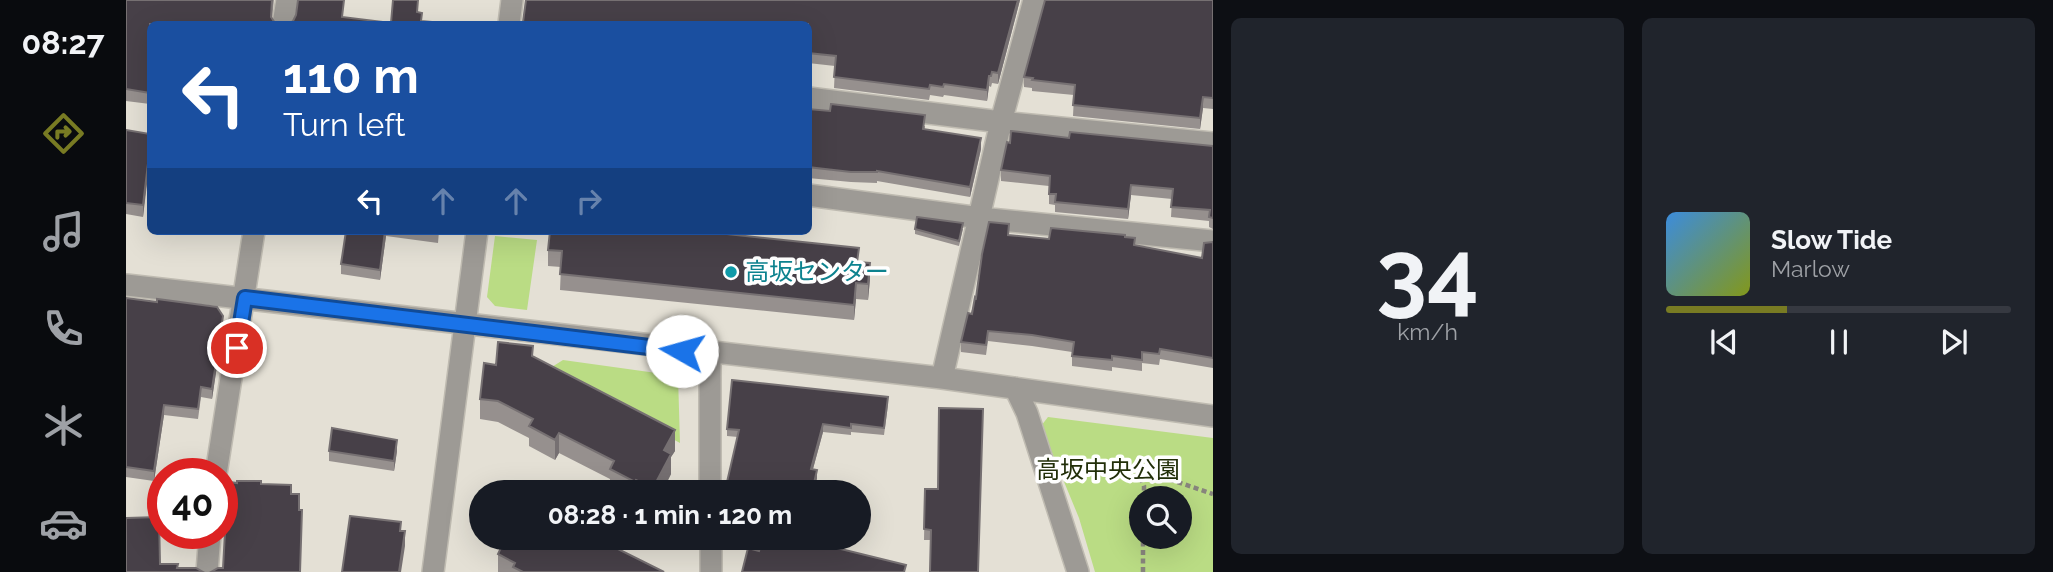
<!DOCTYPE html>
<meta charset="utf-8">
<style>
body{margin:0;font-family:Raleway,"Noto Sans JP",sans-serif;background:#20242c;color:#f1f3f6;height:100vh;display:flex;flex-direction:column;font-size:26px;white-space:nowrap}
*{box-sizing:border-box;margin:0}
p{font-size:23px;color:#9ea1a6}
.icon{flex:none;width:38px;height:38px;fill:none;stroke:currentColor;stroke-width:2;stroke-linecap:round;stroke-linejoin:round}
.map{position:relative;flex:1;overflow:hidden}
.drawer{display:flex;flex-direction:column;gap:18px;padding:18px;background:#0d0f14;width:840px}
.drawer>*{flex:none}
.hud{position:absolute;left:21px;top:21px;width:665px;height:214px;border-radius:10px;box-shadow:0 7px 28px #0002;background:#1a4fa0;color:#fff;overflow:hidden}
.buttons{position:absolute;left:1003px;top:486px;display:grid;gap:14px}
.buttons a{display:grid;place-items:center;width:63px;height:63px;border-radius:50%;background:#171b24;box-shadow:0 7px 28px #0002;font-size:35px}
.speed{position:absolute;left:21px;top:458px;display:flex;gap:14px;font-size:35px;font-weight:700;text-align:center}
.speed>*{display:grid;place-content:center;width:91px;height:91px;border-radius:50%;background:#171b24;box-shadow:0 7px 28px #0002;line-height:1}
.speed .limit{border:10px solid #d22;background:#fff;color:#111}
.pin{position:absolute;display:grid;place-items:center;width:60px;height:60px;color:#fff;margin:-30px;border:4px solid #fff;border-radius:50%;box-shadow:0 2px 7px #0007}
.me{position:absolute;width:77px;margin:-38px;rotate:277deg;stroke-linejoin:round;filter:drop-shadow(0 0 5px #0008)}
.turn{display:flex;align-items:center;gap:24px;height:147px;padding:0 21px;font-size:32px}
.turn .icon{width:91px;height:91px;stroke-width:2.5}
.turn b{display:block;font-size:49px;line-height:60px}
.lanes{display:flex;align-items:center;height:66px;padding:0 21px;background:#0003;justify-content:center;gap:35px;direction:ltr}
.lanes .off{opacity:.35}
.drawer .widget{flex:1;display:flex;flex-direction:column;justify-content:center;gap:10px;min-width:0;padding:0 24px;border-radius:10px;background:#20242c}
.drawer .dial{align-items:center;gap:0}
.dial b{font-size:91px;line-height:1}
.song{display:flex;align-items:center;gap:21px}
.cover{width:84px;height:84px;border-radius:10px;background:linear-gradient(135deg,hsl(210 70% 55%),hsl(70 70% 35%))}
.played{height:7px;border-radius:4px;background:linear-gradient(90deg,#787b23 35%,#363941 35%)}
.keys{display:flex;justify-content:space-around;direction:ltr}
.drawer .tiles{flex:1;display:grid;gap:18px;grid-template-columns:repeat(2,1fr)}
.trip{position:absolute;left:343px;top:480px;width:402px;height:70px;border-radius:35px;background:#171b24;box-shadow:0 7px 28px #0002;font-weight:700;line-height:70px;text-align:center}
main{display:flex;flex:1;min-height:0}
.menu{display:flex;flex-direction:column;width:126px;justify-content:space-around;align-items:center;background:#090b0e;color:#9ea1a6}
.menu .icon{width:49px;height:49px}
.menu .selected{color:#787b23}
.menu b{font-size:32px;color:#f1f3f6}
.map>svg:first-child{display:block}
.green{fill:#badc84;fill-rule:evenodd}
.lines{fill:none;stroke-linecap:round;stroke-linejoin:round}
.minor-casing{stroke:#bfbbb1;stroke-width:24}
.path{stroke:#88857d;stroke-width:4.5;stroke-dasharray:5 3.5;stroke-linecap:butt}
.minor{stroke:#9d9a95;stroke-width:21}
.wall{fill:#96908e}
.shaded-wall{fill:#767072}
.building{fill:#474048;stroke:#767072;stroke-width:2}
.route-casing{stroke:#114b97;stroke-width:18}
.route{stroke:#1a73e8;stroke-width:12}
.culture-dot{fill:#0f9aa8;stroke:#fff;stroke-width:2.5}
.labels{text-anchor:middle;stroke-width:7;stroke-linejoin:round;paint-order:stroke}
.culture-label{font-size:24px;fill:#0d838f;stroke:#fff;text-anchor:start}
.park-label{font-size:24px;fill:#222f09;stroke:#fff}
</style>
<main>
<nav class="menu">
<b>08:27</b>
<svg class="icon selected" aria-label="directions" viewBox="0 0 24 24"><path d="M12 3l9 9-9 9-9-9zM9 14v-3h6M13 9l2 2-2 2"/></svg>
<svg class="icon" aria-label="music" viewBox="0 0 24 24"><path d="M9 18V5l10-2v13"/><circle cx="6" cy="18" r="3"/><circle cx="16" cy="16" r="3"/></svg>
<svg class="icon" aria-label="phone" viewBox="0 0 24 24"><path d="M5 4h4l2 5-3 2q2 4 5 5l2-3 5 2v4C11 20 4 13 5 4z"/></svg>
<svg class="icon" aria-label="climate" viewBox="0 0 24 24"><path d="M12 3v18M4 7l16 10M4 17L20 7"/></svg>
<svg class="icon" aria-label="car" viewBox="0 0 24 24"><path d="M5 17H2v-5l4-1 3-4h7l3 4 3 1v5h-3M9 17h6M6 11h13"/><circle cx="7" cy="17" r="2"/><circle cx="17" cy="17" r="2"/></svg>
</nav>
<div class="map">
<svg width="1087" height="572" viewBox="0 0 1087 572">
<rect width="100%" height="100%" fill="#e4e0d5"/>
<path class="green" d="M369,236L411,240L401,310L369,306L361,297Z
M437,360L552,376L554,443L421,370Z
M922,417L1087,438V572H969L953,518L915,426ZM1015,499H1054V537H1015Z"/>
<g class="lines">
<defs>
<path id="minor" d="M157,24L161,0
M383,24L386,0
M682,98L875,122L1087,143
M682,195L854,218L1087,241
M0,285L816,378L1087,416
M584,354V492
M816,378L875,122L908,0
M889,388L901,413L952,572
M90,474L128,231
M585,537V572
M81,572L84,534
M307,572L351,231"/>
</defs>
<use href="#minor" class="minor-casing"/>
<path class="path" d="M1018,499V486L1010,468L1087,494
M1017,572V537"/>
<use href="#minor" class="minor"/>
</g>
<path class="wall" d="M0,0H148L146,18L24,24V104L0,101Z
M400,0H894L872,84L866,83L865,87L863,86L861,101L818,95L817,97L804,95L803,100L708,88L709,66L682,63V24H397Z
M1087,0V109L1077,108L1074,129L947,116L948,95L906,91V88L898,87V77Z
M682,109L799,126V129L855,149L844,197L751,181V183L725,182L682,178Z
M0,130L24,134L17,217L0,214Z
M943,138L1087,146V229L1083,227V221L1045,217L1046,199L1005,195L1002,219L929,212V205L923,204V186L875,181V170Z
M789,229H837L833,246L789,234Z
M220,231H313L312,243L260,236L254,280L215,274V264Z
M883,235L923,239L999,237L1009,245L1076,258L1087,242V368L1034,359L1033,365L1016,363V371L986,367V371L946,366V352L906,346L862,341L860,355L835,352V342L850,298Z
M422,250L733,262L744,279L742,300L730,299L728,320L434,290L435,267L422,266Z
M0,298L97,326L86,399L75,397L72,419L38,415L28,481L0,477Z
M407,356L549,451L545,457V474L536,492H489L484,489V479L433,453L429,460L403,446V438L372,422L354,419V399L370,365Z
M762,405L758,435L725,432V435L697,432L687,469L691,478L688,492H610L601,489V482L612,437L601,436V429Z
M857,409L805,540H798L799,489H812Z
M203,451H271L268,471L203,461Z
M96,481L111,483L97,568L100,525L96,524Z
M37,482V516H33V505Z
M490,549L538,572H372V554Z"/>
<path class="shaded-wall" d="M892,0H894L872,84V73Z
M863,76V86L861,101V90Z
M1077,97V108L1074,129V118Z
M855,138V149L844,197V187Z
M24,147V159L17,217V205Z
M1005,185V195L1002,219V209Z
M259,231L260,236L254,280V270Z
M744,263V279L742,300V284Z
M730,283V299L728,320V305Z
M97,316V326L86,399V389Z
M38,405V415L28,481V471Z
M697,424V432L685,476V469Z
M549,430V451L545,457V474L536,492H527V488L538,450Z
M433,433V453L429,460V440Z
M271,440V451L268,471V461Z
M691,470V478L688,492H686Z
M279,531V546L275,572H273Z"/>
<path class="building" d="M0,0H146L145,17L149,23L157,24H24V93L0,89Z
M172,0H218L216,17L265,23L267,0H292L291,12L296,13L295,21L328,24H162L167,21L170,15Z
M400,0H892L872,73L866,72L865,76H863L861,90L818,84L817,87L804,85L803,89L708,77L710,56L682,53V24H416L397,22Z
M919,0H1087V98L1077,97L1074,118L947,105L949,85L906,80L907,78L898,77Z
M705,104L799,115L797,129L855,138L844,187L751,171V172H725L682,167V109L704,111Z
M0,130L24,134V147L17,205L0,203Z
M885,131L943,138L944,132L1087,146V218L1083,217L1084,210L1045,207L1047,189L1005,185L1002,209L929,202L930,194H923L924,176L875,170L881,142L884,143Z
M791,217L837,223L833,241L789,229Z
M863,222L883,224L882,235L923,239L925,228L999,235V237L1009,238L1008,245L1076,258L1078,243L1087,242V358L1034,349L1033,354L1016,352V360L986,356V360L946,356L948,342L906,335L862,331L860,345L835,342L842,313L846,314L849,297L850,298L856,254Z
M220,231H259L254,270L215,264Z
M296,231H312V233Z
M424,231H573L733,248L731,262L744,263L742,284L730,283L728,305L434,274L436,251L422,250Z
M0,298L31,302V299L91,307L97,316L86,389L75,387L72,409L38,405L28,471L0,467Z
M372,342L407,346L406,356L549,430L538,450L545,454L527,488L510,480L509,482L484,469L488,461L433,433L429,440L403,426L407,419L372,401L354,399L358,363L370,365Z
M606,380L762,397L758,428L725,424V428L697,424L685,469L691,470L686,492H638L601,482L613,430L601,429Z
M813,408L857,409L852,572H804L805,530L798,529L799,489H812Z
M206,428L271,440L268,461L203,451Z
M96,481L111,483V481H135V484L165,485V494H173V510H176L174,572H85L92,568H97L100,515L96,513Z
M37,482V505H33Z
M224,516L275,522L274,531H279L273,572H216Z
M33,517L34,564H52L51,568H70L77,572H0V518Z
M380,537H468L538,572H397L387,567L389,563L372,554Z
M637,537H666L780,565L778,572H616L622,548L633,551Z"/>
<g class="lines">
<defs>
<path id="route" d="M111,348L119,298L556,351"/>
</defs>
<use href="#route" class="route-casing"/>
<use href="#route" class="route"/>
</g>
<circle class="culture-dot" cx="605" cy="272" r="7"/>
<g class="labels">
<g class="culture-label">
<text x="619" y="280">高坂センター</text>
</g>
<g class="park-label">
<text x="982" y="478">高坂中央公園</text>
</g>
</g>
</svg>
<div class="buttons">
<a><svg class="icon" aria-label="search" viewBox="0 0 24 24"><circle cx="10" cy="10" r="6"/><path d="M15 15l6 6"/></svg></a>
</div>
<div class="speed"><div class="limit">40</div></div>
<div class="pin" style="left:111px;top:348px;background:#d93025"><svg class="icon" aria-label="arrive" viewBox="0 0 24 24"><path d="M6 21V4h12l-3 4 3 4H6"/></svg></div>
<svg class="me" style="left:556px;top:351px" viewBox="-20 -20 40 40"><circle r="19" fill="#fff"/><path d="M0-13L10 11 0 6-10 11z" fill="#1a73e8"/></svg>
<div class="trip">08:28 · 1 min · 120 m</div>
<div class="hud">
<div class="turn"><svg class="icon" aria-label="left" viewBox="0 0 24 24"><path d="M17 20v-9H6M10 6l-5 5 5 5"/></svg><div><b>110 m</b>Turn left</div></div>
<div class="lanes"><svg class="icon" aria-label="left" viewBox="0 0 24 24"><path d="M17 20v-9H6M10 6l-5 5 5 5"/></svg><svg class="icon off" aria-label="ahead" viewBox="0 0 24 24"><path d="M12 20V5M6 11l6-6 6 6"/></svg><svg class="icon off" aria-label="ahead" viewBox="0 0 24 24"><path d="M12 20V5M6 11l6-6 6 6"/></svg><svg class="icon off" aria-label="right" viewBox="0 0 24 24"><path d="M7 20v-9h11M14 6l5 5-5 5"/></svg></div>
</div>
</div>
<section class="drawer">
<div class="tiles">
<div class="widget dial"><b>34</b><p>km/h</p></div>
<div class="widget">
<div class="song"><i class="cover"></i><div><b>Slow Tide</b><p>Marlow</p></div></div>
<div class="played"></div>
<div class="keys"><svg class="icon" aria-label="previous" viewBox="0 0 24 24"><path d="M18 5L8 12l10 7zM5 5v14"/></svg><svg class="icon" aria-label="pause" viewBox="0 0 24 24"><path d="M8 5v14M16 5v14"/></svg><svg class="icon" aria-label="next" viewBox="0 0 24 24"><path d="M6 5l10 7-10 7zM19 5v14"/></svg></div>
</div>
</div>
</section>
</main>
